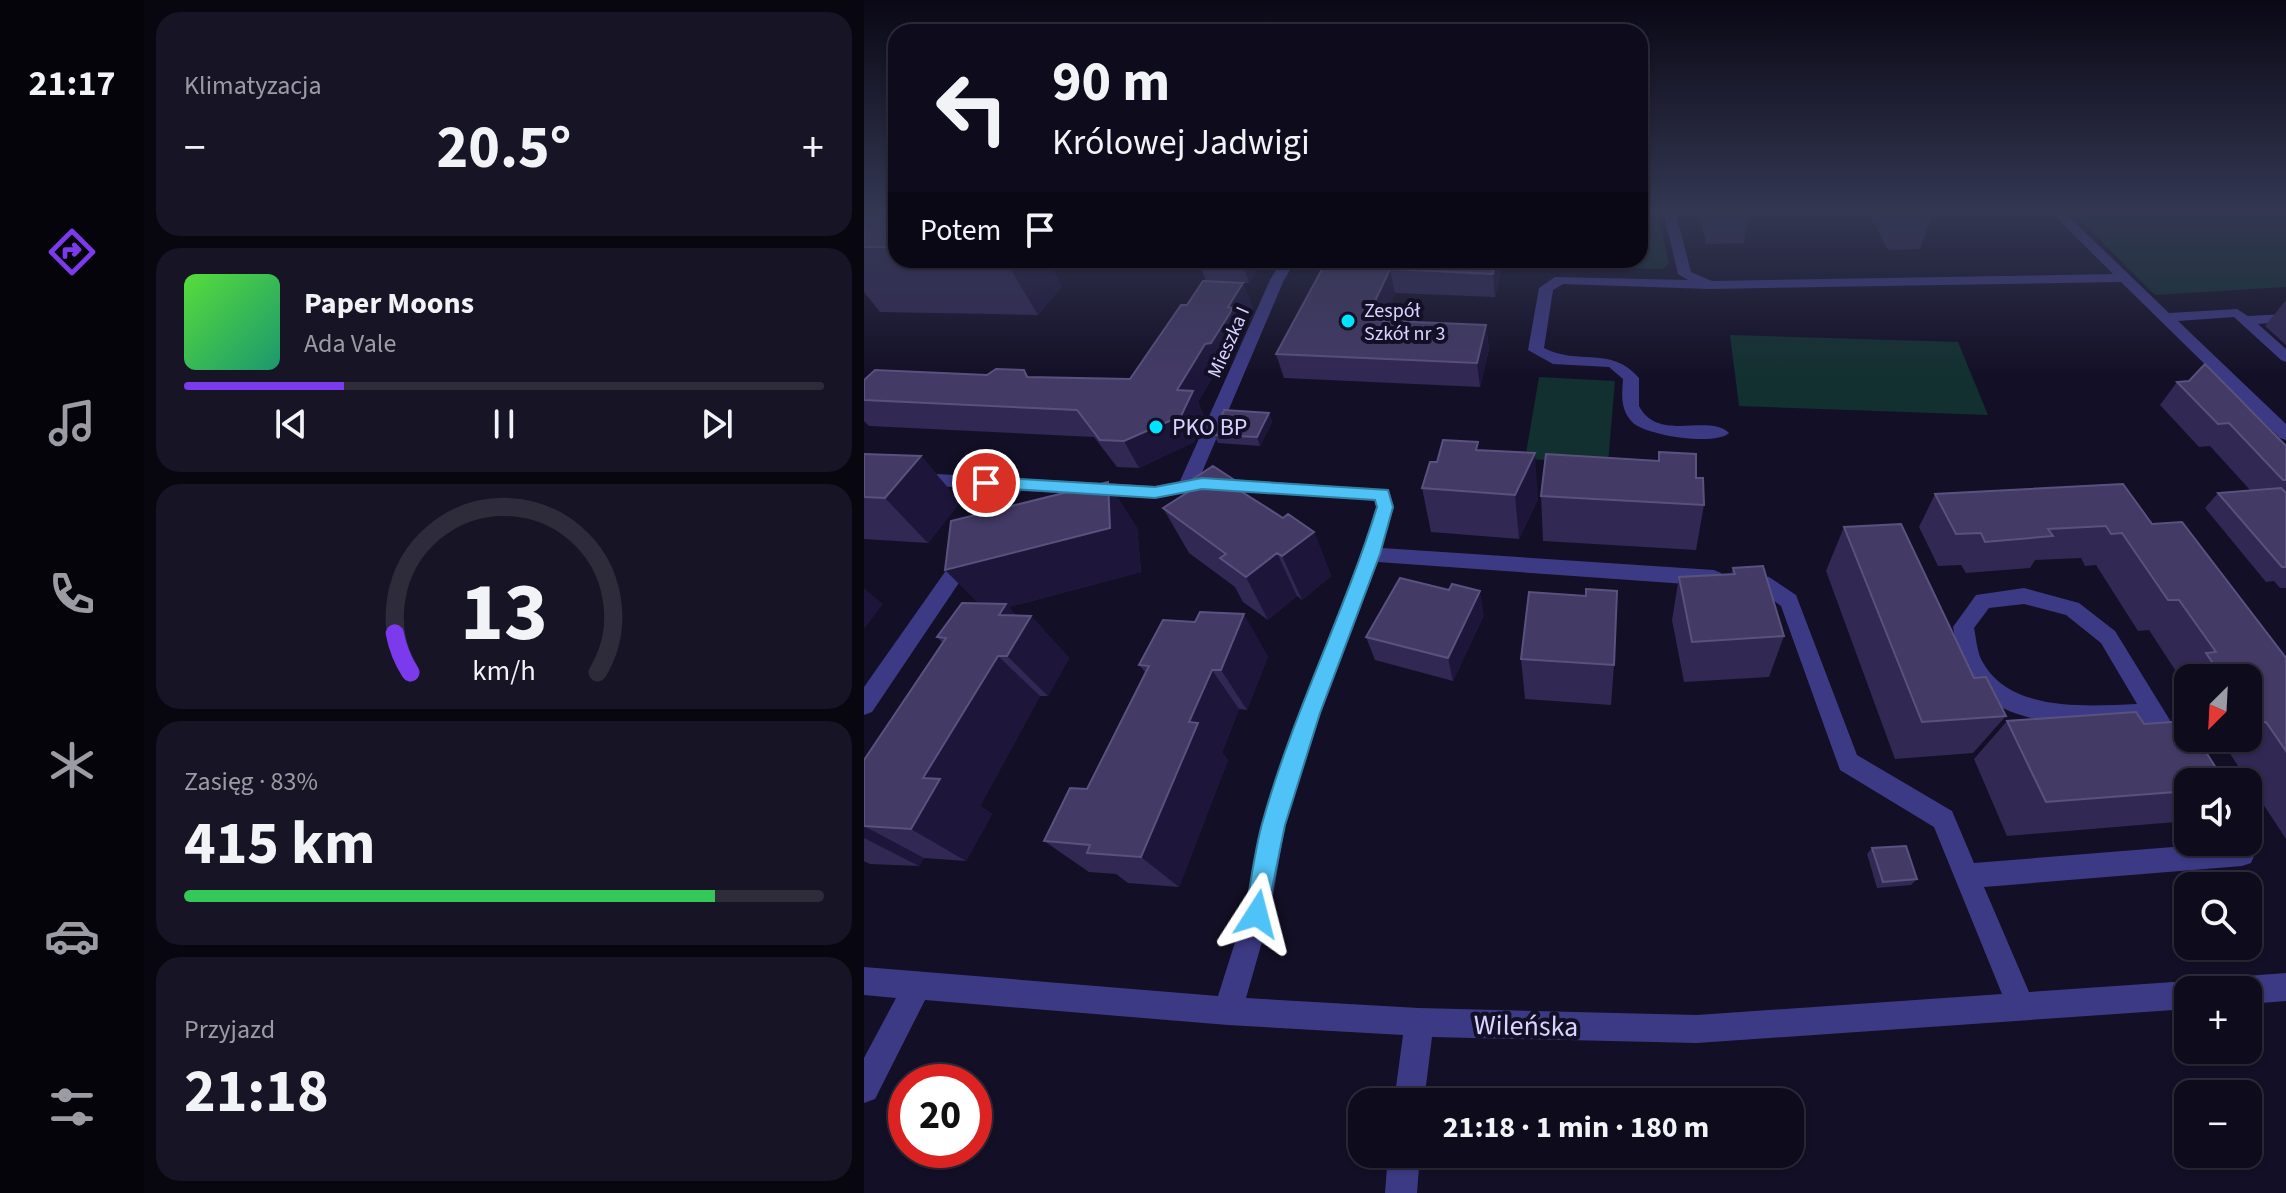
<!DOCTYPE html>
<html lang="pl">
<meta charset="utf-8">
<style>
body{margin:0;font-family:"Source Sans 3",sans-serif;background:#171425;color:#f1f3f6;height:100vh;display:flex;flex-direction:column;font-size:30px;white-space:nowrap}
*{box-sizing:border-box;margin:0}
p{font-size:26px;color:#9b9ba3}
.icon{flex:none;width:44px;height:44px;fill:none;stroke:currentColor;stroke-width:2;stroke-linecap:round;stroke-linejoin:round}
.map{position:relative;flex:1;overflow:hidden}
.panel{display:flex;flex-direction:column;gap:12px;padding:12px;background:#08060f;width:720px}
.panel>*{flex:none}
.guide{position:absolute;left:24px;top:24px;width:760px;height:244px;border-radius:24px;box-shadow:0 2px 6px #0004,0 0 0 2px #2e2b3b;background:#0e0b1c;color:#f1f3f6;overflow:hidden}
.needle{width:52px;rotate:204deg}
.fabs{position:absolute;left:1310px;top:664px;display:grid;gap:16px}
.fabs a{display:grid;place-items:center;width:88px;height:88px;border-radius:16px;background:#0e0b1c;box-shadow:0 2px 6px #0004,0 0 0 2px #2e2b3b;font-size:40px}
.speed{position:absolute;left:24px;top:1064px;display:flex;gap:16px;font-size:40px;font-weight:700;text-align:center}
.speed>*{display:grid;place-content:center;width:104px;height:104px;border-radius:50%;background:#0e0b1c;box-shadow:0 2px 6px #0004,0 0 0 2px #2e2b3b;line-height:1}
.speed .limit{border:12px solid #d22;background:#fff;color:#111}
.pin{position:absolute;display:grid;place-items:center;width:68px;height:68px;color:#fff;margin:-34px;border:4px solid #fff;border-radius:50%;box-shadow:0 2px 8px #0007}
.me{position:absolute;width:88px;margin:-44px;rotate:9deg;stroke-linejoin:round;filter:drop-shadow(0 0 6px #0008)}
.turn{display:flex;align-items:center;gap:28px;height:168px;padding:0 32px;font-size:36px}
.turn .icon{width:104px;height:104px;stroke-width:2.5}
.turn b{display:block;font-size:56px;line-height:68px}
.then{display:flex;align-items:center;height:76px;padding:0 32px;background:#0003;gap:16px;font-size:30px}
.big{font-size:60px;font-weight:700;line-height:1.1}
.panel .card{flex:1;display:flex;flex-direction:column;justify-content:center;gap:12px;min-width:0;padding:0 28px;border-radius:24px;background:#171425}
.panel .dial{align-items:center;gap:0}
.dial svg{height:208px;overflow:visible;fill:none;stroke:#2e2b3b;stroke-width:7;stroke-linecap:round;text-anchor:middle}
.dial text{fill:#f1f3f6;stroke:none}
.song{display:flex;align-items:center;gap:24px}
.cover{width:96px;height:96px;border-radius:12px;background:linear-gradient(135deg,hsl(110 70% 55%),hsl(160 70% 35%))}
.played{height:8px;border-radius:4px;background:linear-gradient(90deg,#7c3aed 25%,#2e2b3b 25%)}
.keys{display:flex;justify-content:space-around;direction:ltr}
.heat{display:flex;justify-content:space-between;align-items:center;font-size:44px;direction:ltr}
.charge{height:12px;border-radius:6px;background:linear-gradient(90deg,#34c759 83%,#2e2b3b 0)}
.trip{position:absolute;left:484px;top:1088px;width:456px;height:80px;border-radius:24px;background:#0e0b1c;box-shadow:0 2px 6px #0004,0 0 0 2px #2e2b3b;font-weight:700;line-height:80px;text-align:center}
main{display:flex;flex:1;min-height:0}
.tabs{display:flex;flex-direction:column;width:144px;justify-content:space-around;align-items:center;background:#06040b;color:#9b9ba3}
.tabs .icon{width:56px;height:56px}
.tabs .selected{color:#7c3aed}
.tabs b{font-size:36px;color:#f1f3f6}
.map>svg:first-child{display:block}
.green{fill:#12302f}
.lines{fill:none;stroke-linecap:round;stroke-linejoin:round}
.minor{fill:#3d3a85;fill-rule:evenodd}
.wall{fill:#312854}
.shaded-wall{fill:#1d163a}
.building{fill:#433a66;stroke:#5a527e;stroke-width:2}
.route{fill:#4fc3f7;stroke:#337fa1;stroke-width:2}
.poi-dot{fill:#00e5ff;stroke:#130f26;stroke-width:3}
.labels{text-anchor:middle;stroke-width:8;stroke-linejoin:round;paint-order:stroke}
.far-poi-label{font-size:20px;fill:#d9d4ff;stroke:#130f26;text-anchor:start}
.far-street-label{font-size:20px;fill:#d9d4ff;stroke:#130f26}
.poi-label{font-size:24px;fill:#d9d4ff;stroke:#130f26;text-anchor:start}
.near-street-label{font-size:28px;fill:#d9d4ff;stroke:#130f26}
</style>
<main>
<nav class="tabs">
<b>21:17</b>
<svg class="icon selected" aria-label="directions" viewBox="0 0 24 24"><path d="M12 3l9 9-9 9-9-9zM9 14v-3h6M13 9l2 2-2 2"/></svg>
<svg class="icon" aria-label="music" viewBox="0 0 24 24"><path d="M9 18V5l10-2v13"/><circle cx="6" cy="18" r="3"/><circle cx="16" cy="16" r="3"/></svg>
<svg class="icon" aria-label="phone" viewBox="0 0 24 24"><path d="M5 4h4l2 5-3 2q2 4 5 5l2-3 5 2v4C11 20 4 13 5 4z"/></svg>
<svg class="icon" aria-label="climate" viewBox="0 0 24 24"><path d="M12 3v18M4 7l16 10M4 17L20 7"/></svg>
<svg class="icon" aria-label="car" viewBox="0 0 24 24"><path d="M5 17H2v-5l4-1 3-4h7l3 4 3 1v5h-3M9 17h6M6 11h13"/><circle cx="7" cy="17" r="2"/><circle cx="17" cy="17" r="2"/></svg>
<svg class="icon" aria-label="filters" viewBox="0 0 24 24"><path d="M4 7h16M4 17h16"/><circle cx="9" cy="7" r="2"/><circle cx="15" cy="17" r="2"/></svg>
</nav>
<section class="panel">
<div class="card"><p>Klimatyzacja</p>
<div class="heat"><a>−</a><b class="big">20.5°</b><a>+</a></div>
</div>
<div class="card">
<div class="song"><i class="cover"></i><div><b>Paper Moons</b><p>Ada Vale</p></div></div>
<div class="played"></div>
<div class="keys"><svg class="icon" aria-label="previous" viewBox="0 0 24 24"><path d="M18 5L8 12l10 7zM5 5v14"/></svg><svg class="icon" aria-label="pause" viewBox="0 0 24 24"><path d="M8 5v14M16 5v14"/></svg><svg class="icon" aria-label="next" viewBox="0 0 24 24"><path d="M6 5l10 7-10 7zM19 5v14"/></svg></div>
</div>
<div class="card dial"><svg viewBox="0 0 100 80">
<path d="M14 69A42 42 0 1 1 86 69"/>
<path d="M14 69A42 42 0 0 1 8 54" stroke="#7c3aed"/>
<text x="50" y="56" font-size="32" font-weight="700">13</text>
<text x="50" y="72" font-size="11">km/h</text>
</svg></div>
<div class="card"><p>Zasięg · 83%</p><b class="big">415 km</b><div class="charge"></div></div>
<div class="card"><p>Przyjazd</p><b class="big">21:18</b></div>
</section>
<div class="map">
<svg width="1422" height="1193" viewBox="0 0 1422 1193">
<rect width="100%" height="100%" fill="#130f26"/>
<path class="green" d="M776,210H792L805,263L799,269L709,267L710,260H776Z
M1206,210H1422V287L1291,295Z
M866,335L1094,342L1124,415L875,406Z
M675,377L751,381L744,463L661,459Z"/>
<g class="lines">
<path class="minor" d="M799,210H811L827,272L848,281L1249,274L1185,210H1198L1305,313L1373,309L1384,316L1422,314V322L1394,324L1422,349V362L1417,360L1370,317L1314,321L1422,424V440L1416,438L1257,282L846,289L699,284L689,290L680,348C714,366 747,345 775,378V406C794,443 845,413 865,433C852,446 782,436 768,422C756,409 758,395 759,379L745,367L689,364L664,350L675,288L691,277L824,280L814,274Z
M418,260H432L420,280L336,477L525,490L530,507L518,548L850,570L857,573L860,578L857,583L850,586L514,562L457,713L421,825L406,914L382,998L555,1008L833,1015L1138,994L1070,827L976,770L917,606L894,589L875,586L872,581L875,576L882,573L905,577L932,595L993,755L1088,811L1110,863L1384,841L1391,854L1387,863L1378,866L1120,887L1165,992L1324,981L1334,985L1336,990H1324V1009L833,1043L568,1037L560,1102H530L539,1035L364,1025L61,1000L11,1099L0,1103V1058L32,998L0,995V967L354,996L380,914L397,825L435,713L497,554L512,507L511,500L338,489L291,498L157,491L128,535L121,537L112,530L139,490L0,482V470L291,486L316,481L406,280Z
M102,550L109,552L112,557L109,562L8,712L0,715V687L95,552Z
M1160,588L1215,603L1251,631L1344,782H1324V790L1284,723C1233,725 1151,731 1113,689C1097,672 1093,649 1089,627L1112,595ZM1160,604L1202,615L1237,643L1273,704C1222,706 1144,713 1117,659C1113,650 1112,638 1110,628L1125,608Z
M1422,973V1001L1384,1004V990H1368L1372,980L1382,976Z
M524,1154H556L553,1193H521Z"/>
</g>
<path class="wall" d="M0,210H32V260H184L198,286L174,315L16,312L0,292Z
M834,210H885L880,243L842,244Z
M1003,210H1070L1056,249L1024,250Z
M334,260H399L385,283H379L389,309L376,330L378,335L376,339L358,369L352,371L334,402L341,418L330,442L275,468L253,467L230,437L5,426L0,421V380L123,375L160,370L165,377L266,379L323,305L342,281Z
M463,260H639L631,297L531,293L518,321L622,325L625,349L616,387L420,378L412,354Z
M1422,300V345L1401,326Z
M1313,382L1422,446V588H1416L1410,581L1402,582L1341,508L1354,493L1386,490L1346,446L1335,447L1296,405Z
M405,413L408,422L396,446L354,443L350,435Z
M615,450L674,499L655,539L567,532L558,488L573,462Z
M795,452L832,478L840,505L832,550L679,541L677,496L794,460Z
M0,454L57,456L96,502L64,543L0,539Z
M372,481L377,491L419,518L450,532L467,576L438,600L433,596L404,620L379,602L371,587L325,553L299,508L321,494L317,487Z
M1071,494L1288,524L1422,658V839L1363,749L1351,750L1343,738H1384V678H1324V707L1309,682L1315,676L1285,630L1274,631L1232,565L1221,566L1217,558L1171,560L1166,568L1102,573L1097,565L1074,566L1055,527Z
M273,527L277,572L145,607L152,616H167L205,658L184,696H176L116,806L128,814L102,861L60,858L55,866L6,864L0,861V760L78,642L73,637L114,603Z
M980,527L1142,716L1109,753L1031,759L962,571Z
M869,568L920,636L905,677L820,682L808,620L815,577L867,574Z
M620,615L589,681L511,660L502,637Z
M404,656L383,710L375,709L358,753L364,760L315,887L264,883L252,874L225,872L180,841L223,789L281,672L275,665Z
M657,659L750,665L747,705L661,699Z
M1143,721L1280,724L1324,782V814L1312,822L1143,836L1110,759Z
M1008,848L1053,879L1047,885L1013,888L1003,854Z"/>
<path class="shaded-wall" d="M0,210H32V230L0,244Z
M141,260H184L198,286L174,315Z
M377,260H399L385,283Z
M632,260H639L631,297L629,274Z
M526,269L531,293L507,344L502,320Z
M379,283L389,309L376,330L378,335L376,339L358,369L352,371L334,402L341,418L330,442L275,468L260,441L313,390Z
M622,325L625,349L616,387L613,363Z
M405,413L408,422L396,446L393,437Z
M671,453L674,499L655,539L651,495Z
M57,456L96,502L64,543L21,498Z
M372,481L393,526L367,485Z
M244,482L273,527L277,572L145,607L161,625L167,616L205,658L184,696L143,656L124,613L81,570Z
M450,532L467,576L438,600L418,556Z
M413,553L433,596L404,620L382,577Z
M0,588L19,604L0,629Z
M616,591L620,615L589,681L584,658Z
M380,614L404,656L383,710L357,670Z
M134,656L176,696L116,806L128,814L102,861L47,829L59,778Z
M348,670L375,709L358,753L364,760L315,887L277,857L325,722Z
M0,826L60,858L55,866L0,838Z"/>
<path class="building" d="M5,216L32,217V247H0V219Z
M463,260H632L629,274L526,269L502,320L622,325L613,363L412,354Z
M339,281L379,283L364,307L368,308L366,313L347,343L341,344L313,390L329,391L317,416L260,441L236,440L213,410L0,400V380L11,370L123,375L132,369L160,370L163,377L266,379L317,305H323Z
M1341,364L1422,446V480H1419L1365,423L1354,424L1313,382L1325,381Z
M360,410L405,413L393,437L350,435Z
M579,440L614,442L612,450L671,453L651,495L558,488L566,462H573Z
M795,452L832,454V478H839L840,505L677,496L682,454L795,461Z
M0,454L57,456L21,498L0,497Z
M349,466L372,481L367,485L419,518L424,514L450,532L418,556L413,553L382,577L356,558L362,554L299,508L324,492L317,487Z
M244,482L246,528L81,570L87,521Z
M1259,484L1288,524L1318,522L1422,658V751L1402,722L1389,723L1384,716V678H1359L1342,653L1352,652L1315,600H1304L1258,533L1247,534L1242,526L1184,529L1189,536L1121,542L1117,533L1092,534L1071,494Z
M1417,488L1422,493V567H1418L1354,493Z
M1037,524L1110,678L1122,677L1142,716L1058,722L980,527Z
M899,566L920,636L828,642L815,577L871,574L869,568Z
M536,578L585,590L588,584L616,591L584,658L502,637Z
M722,589L753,591L750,665L657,659L665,592L722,596Z
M98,603L142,604L135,615L167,616L143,656H134L59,778L76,779L47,829L0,826V760L82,638L73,637Z
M336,612L380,614L357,670H348L325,722L334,723L277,857L223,853L226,845L180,841L206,788L223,789L285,666L275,665L299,620L331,622Z
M1272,712L1280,724L1322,721L1324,724V738H1333L1361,782H1324V791L1182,802L1143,721Z
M1042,846L1053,879L1019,882L1008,848Z"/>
<linearGradient id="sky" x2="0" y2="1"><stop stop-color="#0a0815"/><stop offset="0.56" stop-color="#333752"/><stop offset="1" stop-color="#333752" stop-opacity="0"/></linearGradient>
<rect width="1422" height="377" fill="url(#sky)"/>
<path class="route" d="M122,477L291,487L338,478L524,490L529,507L516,554L456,713L421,825L401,923L393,926L384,923L381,914C387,884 390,853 398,824C428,715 480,614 513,507L511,500L338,489L291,498L116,487L114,483Z"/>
<g class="poi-dot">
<circle cx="484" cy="321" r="8"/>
<circle cx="292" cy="427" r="8"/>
</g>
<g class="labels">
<g class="far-poi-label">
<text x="500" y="317">Zespół<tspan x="500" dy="23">Szkół nr 3</tspan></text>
</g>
<g class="far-street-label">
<text transform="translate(364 342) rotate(-66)" y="7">Mieszka I</text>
</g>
<g class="poi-label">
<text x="308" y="435">PKO BP</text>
</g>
<g class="near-street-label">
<text transform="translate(662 1025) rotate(1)" y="10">Wileńska</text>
</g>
</g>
</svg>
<div class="fabs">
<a><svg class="needle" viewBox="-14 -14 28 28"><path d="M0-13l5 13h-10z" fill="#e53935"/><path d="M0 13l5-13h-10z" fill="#9b9ba3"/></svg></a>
<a><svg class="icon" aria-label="sound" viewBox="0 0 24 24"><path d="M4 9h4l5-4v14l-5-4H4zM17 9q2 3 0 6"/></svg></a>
<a><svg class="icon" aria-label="search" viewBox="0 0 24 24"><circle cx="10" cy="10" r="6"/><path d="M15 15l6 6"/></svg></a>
<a>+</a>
<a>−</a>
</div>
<div class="speed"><div class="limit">20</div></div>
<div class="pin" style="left:122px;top:483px;background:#d93025"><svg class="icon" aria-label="arrive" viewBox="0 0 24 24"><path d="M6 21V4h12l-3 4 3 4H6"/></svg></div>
<svg class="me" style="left:393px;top:914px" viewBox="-20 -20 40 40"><path d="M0-17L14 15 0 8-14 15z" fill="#4fc3f7" stroke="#fff" stroke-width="4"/></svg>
<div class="trip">21:18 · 1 min · 180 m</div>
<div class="guide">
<div class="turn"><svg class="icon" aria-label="left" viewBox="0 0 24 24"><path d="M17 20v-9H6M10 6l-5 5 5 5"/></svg><div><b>90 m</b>Królowej Jadwigi</div></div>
<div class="then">Potem<svg class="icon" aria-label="arrive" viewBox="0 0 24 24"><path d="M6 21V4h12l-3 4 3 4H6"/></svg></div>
</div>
</div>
</main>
